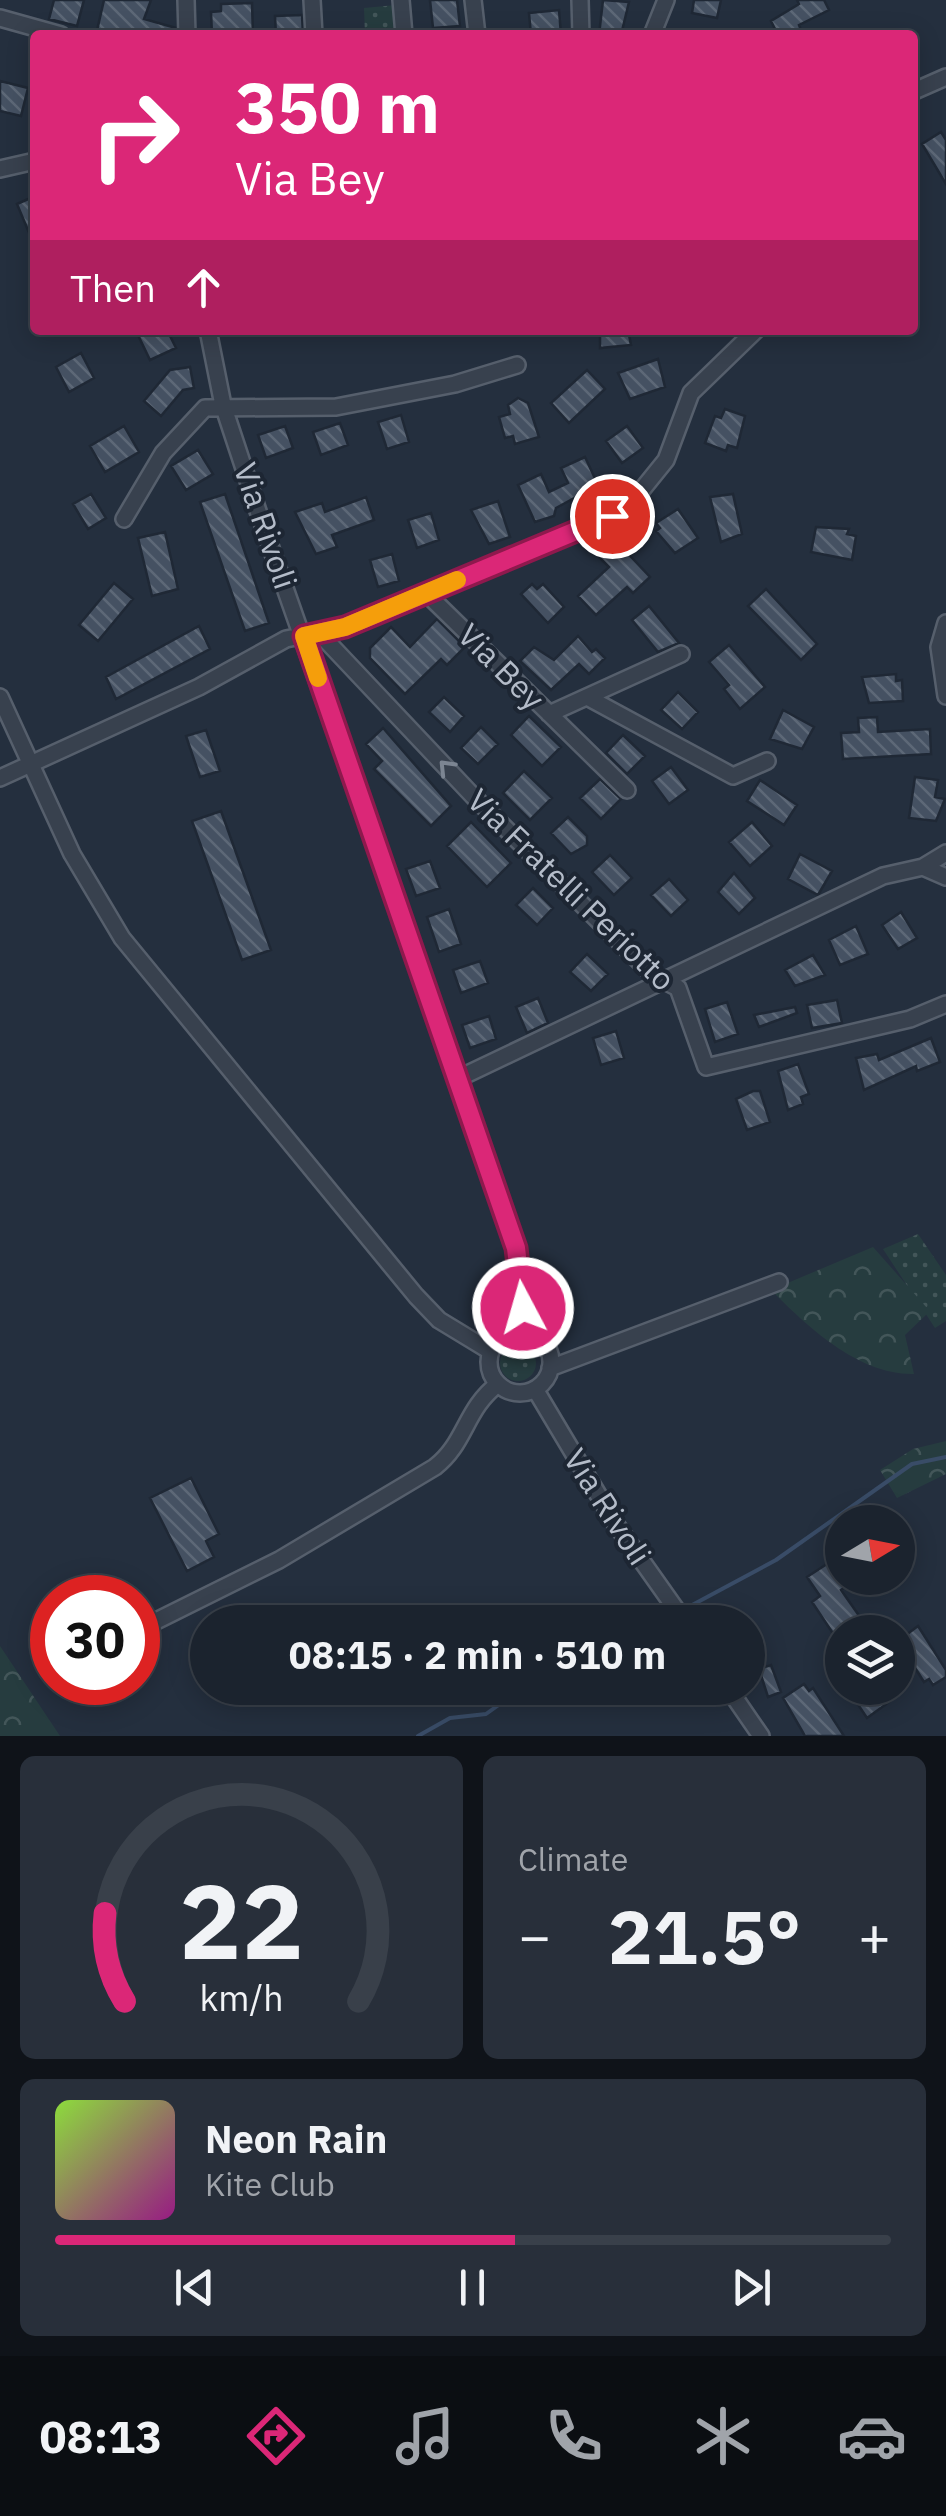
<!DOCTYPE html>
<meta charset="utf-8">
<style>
body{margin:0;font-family:"IBM Plex Sans",sans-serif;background:#282f3a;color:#f1f3f6;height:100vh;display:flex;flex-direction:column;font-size:38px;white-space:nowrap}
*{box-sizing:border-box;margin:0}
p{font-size:32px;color:#a0a4aa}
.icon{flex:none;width:55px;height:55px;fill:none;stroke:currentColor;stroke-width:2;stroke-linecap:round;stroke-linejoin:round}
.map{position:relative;height:1736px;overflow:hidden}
.drawer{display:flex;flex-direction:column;gap:20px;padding:20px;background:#0f1319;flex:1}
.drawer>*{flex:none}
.hud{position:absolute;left:30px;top:30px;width:888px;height:305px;border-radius:10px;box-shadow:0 5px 25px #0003,0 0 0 2px #39404a;background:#db2777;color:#fff;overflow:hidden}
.needle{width:65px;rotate:80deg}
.buttons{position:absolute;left:825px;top:1505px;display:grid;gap:20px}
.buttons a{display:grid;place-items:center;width:90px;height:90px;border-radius:50%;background:#1b232e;box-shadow:0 5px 25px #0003,0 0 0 2px #39404a;font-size:50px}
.speed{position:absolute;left:30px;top:1575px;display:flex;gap:20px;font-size:50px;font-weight:700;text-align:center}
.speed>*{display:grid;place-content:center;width:130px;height:130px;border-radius:50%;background:#1b232e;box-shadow:0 5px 25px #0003,0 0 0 2px #39404a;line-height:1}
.speed .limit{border:15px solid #d22;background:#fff;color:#111}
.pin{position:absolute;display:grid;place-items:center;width:85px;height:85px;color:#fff;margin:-42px;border:5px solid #fff;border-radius:50%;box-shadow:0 2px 10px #0007}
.me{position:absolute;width:110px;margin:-55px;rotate:354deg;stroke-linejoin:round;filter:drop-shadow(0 0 8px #0008)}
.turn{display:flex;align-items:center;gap:35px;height:210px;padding:0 40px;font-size:45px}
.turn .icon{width:130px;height:130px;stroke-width:2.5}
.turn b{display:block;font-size:70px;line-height:85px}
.then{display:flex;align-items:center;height:95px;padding:0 40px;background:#0003;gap:20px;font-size:38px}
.big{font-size:75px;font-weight:800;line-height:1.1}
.drawer .widget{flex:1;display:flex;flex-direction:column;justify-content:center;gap:15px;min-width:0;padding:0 35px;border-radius:15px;background:#282f3a}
.drawer .dial{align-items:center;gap:0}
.dial svg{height:260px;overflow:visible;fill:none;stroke:#39404a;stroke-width:7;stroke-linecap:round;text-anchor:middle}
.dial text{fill:#f1f3f6;stroke:none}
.song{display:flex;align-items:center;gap:30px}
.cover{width:120px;height:120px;border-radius:15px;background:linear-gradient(135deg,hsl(90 70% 55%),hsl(310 70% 35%))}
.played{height:10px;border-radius:5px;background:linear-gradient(90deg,#db2777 55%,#39404a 55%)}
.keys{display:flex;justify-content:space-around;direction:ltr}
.heat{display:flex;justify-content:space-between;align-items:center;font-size:55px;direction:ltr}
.drawer .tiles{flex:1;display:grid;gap:20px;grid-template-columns:1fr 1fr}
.widget:last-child{grid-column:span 2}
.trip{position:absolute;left:190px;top:1605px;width:575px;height:100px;border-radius:50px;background:#1b232e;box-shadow:0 5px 25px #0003,0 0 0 2px #39404a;font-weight:800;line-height:100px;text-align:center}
.dock{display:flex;height:160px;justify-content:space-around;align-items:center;background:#0b0e12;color:#a0a4aa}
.dock .icon{width:70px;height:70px}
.dock .on{color:#db2777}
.dock b{font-size:45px;color:#f1f3f6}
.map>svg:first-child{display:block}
.grass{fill:url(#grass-dots)}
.forest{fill:url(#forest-crowns)}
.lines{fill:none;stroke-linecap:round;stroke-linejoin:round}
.stream{stroke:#394c67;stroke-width:4}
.building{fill:url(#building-back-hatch);stroke:#1f2835;stroke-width:2.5}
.minor-casing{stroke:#565f6c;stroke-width:20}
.minor{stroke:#38414e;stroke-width:15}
.oneway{stroke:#7c8592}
.route-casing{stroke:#8e194d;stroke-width:25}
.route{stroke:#db2777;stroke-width:18}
.slow{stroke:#f59e0b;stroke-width:18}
.labels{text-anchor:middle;stroke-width:8;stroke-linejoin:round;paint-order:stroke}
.street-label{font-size:32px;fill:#b4bcc9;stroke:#1d2633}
</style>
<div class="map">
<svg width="946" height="1736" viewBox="0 0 946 1736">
<defs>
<pattern id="grass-dots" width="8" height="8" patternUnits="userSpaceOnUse" patternTransform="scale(2.5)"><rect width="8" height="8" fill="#263c3f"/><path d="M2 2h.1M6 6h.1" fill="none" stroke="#435659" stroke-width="1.8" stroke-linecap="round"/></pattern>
<pattern id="forest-crowns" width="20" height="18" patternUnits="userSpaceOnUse" patternTransform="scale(2.5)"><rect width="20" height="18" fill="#263c3f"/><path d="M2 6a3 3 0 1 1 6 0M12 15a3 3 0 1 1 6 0" fill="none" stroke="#435659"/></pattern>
<pattern id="building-back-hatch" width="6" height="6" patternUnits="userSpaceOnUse" patternTransform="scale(2.5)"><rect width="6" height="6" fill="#455162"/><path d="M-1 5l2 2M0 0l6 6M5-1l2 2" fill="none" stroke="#5d6877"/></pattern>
</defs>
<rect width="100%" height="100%" fill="#242f3e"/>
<path class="grass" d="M396,5L399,35H365L364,8Z
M918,1234L946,1275V1321L935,1328L883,1249Z
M500 1363a18 18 0 1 1 36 0a18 18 0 1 1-36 0Z"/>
<path class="forest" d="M873,1247L927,1308V1314L905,1335L914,1374C858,1375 807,1326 771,1290Z
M946,1441V1474L897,1498L880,1470L913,1449Z
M0,1646L60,1736H0Z"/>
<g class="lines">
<path class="stream" d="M681,1611L776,1560L912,1464L946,1457
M656,1622L672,1616
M418,1736L450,1718L486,1714L522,1688"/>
</g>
<path class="building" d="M54,0H84L77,26L49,19Z
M104,0H151L144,19L176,28V35H96Z
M430,0H457L460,26L433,28Z
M603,0L629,2L621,35H599Z
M694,0H721L717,18L692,13Z
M797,0H824L829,10L799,25L801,30L778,35L771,21L799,4Z
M252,3L253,35H212L211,12L221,11V4Z
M559,10L561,35H531L529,13Z
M302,15L303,35H276L275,16Z
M0,81L28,88L21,116L0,111Z
M941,132L946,140V184L922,144Z
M35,196V247L17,204Z
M148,330H167L176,348L150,360L138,335Z
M600,330H628L631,345L600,348Z
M81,353L94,378L69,392L56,367Z
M658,359L665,387L630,399L618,373Z
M190,367L194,388L183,390L161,416L144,401L170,370Z
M587,370L605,389L569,423L551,403Z
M518,398L528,403L539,437L515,444L513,436L505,438L499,417L510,414L508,405Z
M725,409L745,416L737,448L728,445L726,451L705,443L715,416L721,418Z
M401,415L409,442L387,449L378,422Z
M340,423L348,445L321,455L313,432Z
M124,426L139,452L105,472L90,446Z
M285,426L293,448L266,458L258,435Z
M627,426L643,448L622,463L606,441Z
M198,450L213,474L186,490L171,466Z
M585,457L598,485L556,508L554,516L535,522L518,485L541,474L549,492L568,483L561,468Z
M91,494L106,518L88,529L73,504Z
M225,494L269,623L245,631L200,502Z
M733,494L742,534L721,542L710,497Z
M366,497L374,520L332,535L337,547L316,554L295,512L322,503L325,512Z
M498,501L510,537L489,544L471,510Z
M678,509L698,538L675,553L656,531L660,528L656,523Z
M431,513L439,540L417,548L408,520Z
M816,527L849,529L847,534L856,536L852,560L811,552Z
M165,532L178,589L152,596L138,538Z
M616,541L650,577L633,593L627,587L596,615L578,596L609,567L599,557Z
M392,554L399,581L378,587L370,560Z
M114,583L133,599L98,641L79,625Z
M532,584L537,589L543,584L564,607L548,623L521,594Z
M766,589L817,644L801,660L748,606Z
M649,606L679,643L658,652L632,620Z
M437,619L465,647L447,665L441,659L405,694L370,658V648L391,627L410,647Z
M199,626L210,649L116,699L106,677Z
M578,636L592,652L596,649L605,658L589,674L579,664L551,690L520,661L534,647L554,660Z
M729,645L765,687L740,709L724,689L729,685L709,662Z
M896,674V681L902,680L903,701L869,703L862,677Z
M678,692L698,712L682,729L661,710Z
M444,697L464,716L450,732L429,712Z
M783,710L814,727L802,749L770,739Z
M529,716L561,747L542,766L511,735Z
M877,717L878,732L930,729L931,754L843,759L841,733L859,732L858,718Z
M481,727L498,744L478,764L461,748Z
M383,728L451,806L431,826L374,769L382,761L366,744Z
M206,730L220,771L200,777L186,736Z
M623,735L645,756L627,774L606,753Z
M671,767L688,790L669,804L652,781Z
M524,771L552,798L530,820L503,793Z
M915,777L938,780L935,797L945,799L936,821L909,818Z
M600,779L621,799L601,819L580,798Z
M760,780L797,805L784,825L747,801Z
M221,811L271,950L242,960L192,821Z
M568,817L587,836V845L571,854L551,833Z
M471,822L511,863L487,887L447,846Z
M752,822L772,846L750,866L729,842Z
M800,854L832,871L818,895L788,879Z
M610,855L632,878L614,895L592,872Z
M430,861L440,888L416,896L406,869Z
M734,873L755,898L739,914L718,892Z
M669,879L688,900L671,916L651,895Z
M533,888L553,908L537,925L516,905Z
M449,909L461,944L439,952L427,917Z
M901,912L917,938L898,949L882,925Z
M856,926L868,954L840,965L829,940Z
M587,954L608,974L591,991L570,972Z
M813,955L825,975L795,986L785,970Z
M480,961L488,983L461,993L453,970Z
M538,998L548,1023L527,1033L516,1007Z
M837,1000L842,1023L812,1028L807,1005Z
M727,1002L738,1034L715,1042L705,1009Z
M795,1007L797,1013L759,1027L754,1015Z
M489,1016L496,1039L470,1048L462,1025Z
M616,1031L624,1058L601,1065L593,1038Z
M931,1038L940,1062L917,1071L916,1066L864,1090L856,1058L877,1054L879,1060Z
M798,1064L809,1094L801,1097L803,1104L788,1110L778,1071Z
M753,1091H760L770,1122L747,1130L736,1099Z
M191,1478L219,1534L206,1541L214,1557L187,1571L150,1498Z
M833,1560L849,1584L841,1590L860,1617L834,1635L812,1602L820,1596L807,1577Z
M918,1626L946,1670V1677L933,1685L929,1679L924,1682L898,1641Z
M771,1665L781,1692L768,1697L759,1669Z
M804,1684L809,1691L813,1688L844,1736H805L783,1698Z
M847,1688H879L889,1702L867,1718Z"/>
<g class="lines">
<defs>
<path id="minor" d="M186,0L187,35
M312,0L314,35
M401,0L404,35
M473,0L477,35
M580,0L581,35
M0,18L61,35
M652,35L666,0
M912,92L946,77
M0,169L35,161
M208,330L223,405L258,511L516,1248L525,1331
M124,519L163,453L205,408L336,407L455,384L517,365
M426,593L628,507L666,460L691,393L756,330
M946,623L939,647L946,696
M321,635L473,796L653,975L678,988L706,1067L910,1019L946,1004
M0,697L72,854L122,938L416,1296L439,1320L490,1351
M587,697L733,776L767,761
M549,714L681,654
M0,778L199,687L286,639L345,627L426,593L627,790
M923,867L946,877
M457,1079L883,876L923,867L946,853
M489 1362a31 31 0 1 1 62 0a31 31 0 1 1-62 0Z
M550,1368L779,1282
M535,1389L615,1523L685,1622
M138,1630L279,1560L435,1467C466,1443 465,1409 498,1384
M728,1688L761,1736"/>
</defs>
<use href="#minor" class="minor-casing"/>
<use href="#minor" class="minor"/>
</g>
<defs><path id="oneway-chevron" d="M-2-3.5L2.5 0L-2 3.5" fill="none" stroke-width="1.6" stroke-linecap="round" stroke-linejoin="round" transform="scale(2.5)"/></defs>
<use class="oneway" href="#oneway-chevron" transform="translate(446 767) rotate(-134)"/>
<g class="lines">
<defs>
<path id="route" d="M523,1308L516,1248L304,636L345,627L612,516"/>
</defs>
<use href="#route" class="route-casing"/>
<use href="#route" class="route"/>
<path class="slow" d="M318,678L304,636L345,627L457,580"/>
</g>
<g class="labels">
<g class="street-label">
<text transform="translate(265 526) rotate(71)" y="11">Via Rivoli</text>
<text transform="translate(501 667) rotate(45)" y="11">Via Bey</text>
<text transform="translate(571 890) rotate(44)" y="11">Via Fratelli Periotto</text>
<text transform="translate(607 1507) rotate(57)" y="11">Via Rivoli</text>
</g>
</g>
</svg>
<div class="buttons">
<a><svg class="needle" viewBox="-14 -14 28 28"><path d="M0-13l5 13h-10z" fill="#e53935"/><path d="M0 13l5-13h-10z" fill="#a0a4aa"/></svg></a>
<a><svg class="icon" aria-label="layers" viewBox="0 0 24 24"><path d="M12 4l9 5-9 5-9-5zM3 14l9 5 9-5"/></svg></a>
</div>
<div class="speed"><div class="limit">30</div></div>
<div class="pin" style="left:612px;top:516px;background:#d93025"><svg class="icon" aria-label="arrive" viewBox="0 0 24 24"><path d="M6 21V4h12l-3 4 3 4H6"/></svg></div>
<svg class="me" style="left:523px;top:1308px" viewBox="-20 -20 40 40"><circle r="17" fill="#db2777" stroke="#fff" stroke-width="3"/><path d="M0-11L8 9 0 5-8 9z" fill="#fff"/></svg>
<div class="trip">08:15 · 2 min · 510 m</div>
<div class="hud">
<div class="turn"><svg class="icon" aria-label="right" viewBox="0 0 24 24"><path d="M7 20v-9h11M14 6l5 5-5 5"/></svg><div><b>350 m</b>Via Bey</div></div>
<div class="then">Then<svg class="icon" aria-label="ahead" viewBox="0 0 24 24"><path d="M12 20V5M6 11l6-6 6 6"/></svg></div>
</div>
</div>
<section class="drawer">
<div class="tiles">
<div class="widget dial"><svg viewBox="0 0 100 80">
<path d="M14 69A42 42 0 1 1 86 69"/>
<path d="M14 69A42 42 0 0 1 8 42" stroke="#db2777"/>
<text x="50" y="56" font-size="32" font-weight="700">22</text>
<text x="50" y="72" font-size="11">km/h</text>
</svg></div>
<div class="widget"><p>Climate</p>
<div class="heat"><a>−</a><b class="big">21.5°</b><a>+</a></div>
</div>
<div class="widget">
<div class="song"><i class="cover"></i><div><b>Neon Rain</b><p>Kite Club</p></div></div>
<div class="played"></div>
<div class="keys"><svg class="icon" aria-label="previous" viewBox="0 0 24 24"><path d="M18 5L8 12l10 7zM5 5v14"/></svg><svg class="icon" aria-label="pause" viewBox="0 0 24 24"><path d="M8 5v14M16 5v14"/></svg><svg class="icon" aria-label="next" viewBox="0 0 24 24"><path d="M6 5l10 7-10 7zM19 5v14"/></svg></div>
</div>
</div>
</section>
<nav class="dock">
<b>08:13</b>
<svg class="icon on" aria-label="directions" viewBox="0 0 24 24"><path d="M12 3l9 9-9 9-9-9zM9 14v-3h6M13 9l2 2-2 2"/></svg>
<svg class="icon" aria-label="music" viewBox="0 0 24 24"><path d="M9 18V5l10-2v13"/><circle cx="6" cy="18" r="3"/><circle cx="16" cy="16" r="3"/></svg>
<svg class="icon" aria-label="phone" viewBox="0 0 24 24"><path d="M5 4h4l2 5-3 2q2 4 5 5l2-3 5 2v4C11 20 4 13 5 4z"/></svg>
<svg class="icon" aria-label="climate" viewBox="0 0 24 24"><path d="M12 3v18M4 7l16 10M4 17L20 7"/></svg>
<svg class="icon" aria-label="car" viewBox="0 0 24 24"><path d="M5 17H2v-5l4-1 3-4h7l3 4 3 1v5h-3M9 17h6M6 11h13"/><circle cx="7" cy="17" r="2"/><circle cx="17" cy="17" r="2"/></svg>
</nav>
